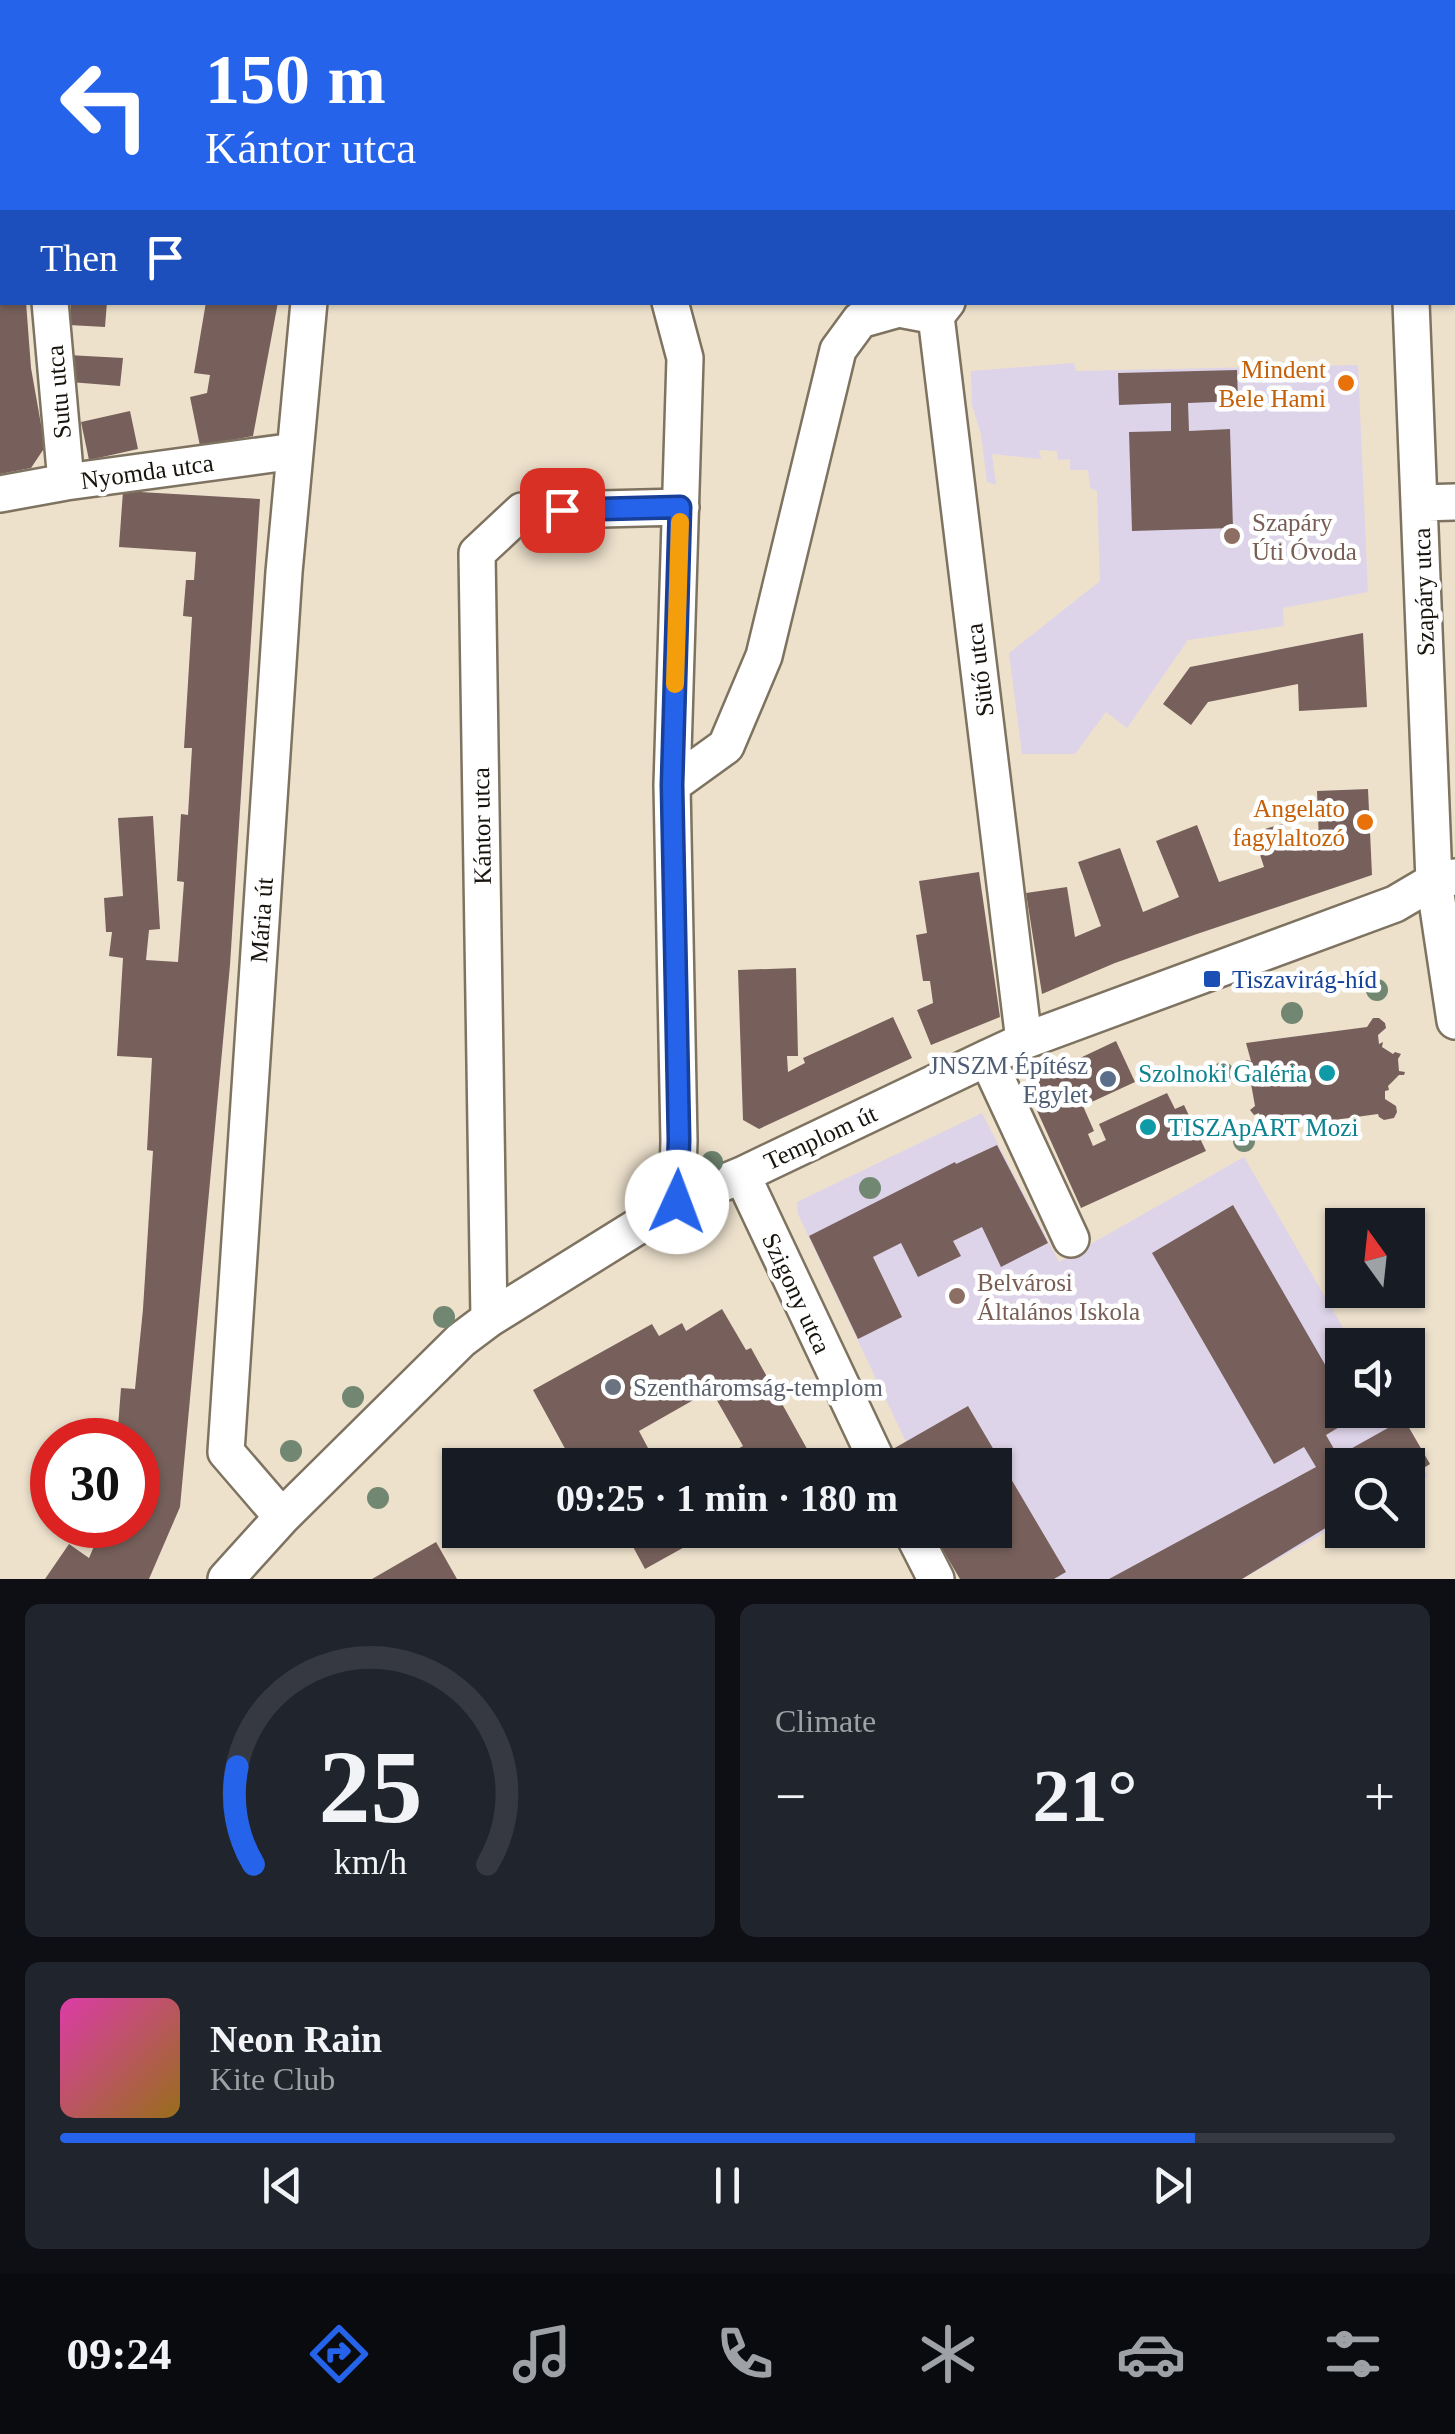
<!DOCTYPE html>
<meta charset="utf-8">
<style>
body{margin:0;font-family:Georgia,serif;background:#20242c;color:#f1f3f6;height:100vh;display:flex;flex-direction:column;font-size:38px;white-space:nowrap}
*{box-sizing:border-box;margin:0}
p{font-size:32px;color:#9ea1a6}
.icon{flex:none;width:55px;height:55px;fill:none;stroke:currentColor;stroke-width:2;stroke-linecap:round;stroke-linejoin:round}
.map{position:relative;height:1579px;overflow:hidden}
.sheet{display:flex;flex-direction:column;gap:25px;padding:25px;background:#0d0f14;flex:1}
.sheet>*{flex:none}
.hud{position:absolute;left:0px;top:0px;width:1455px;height:305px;box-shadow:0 2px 8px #0004;background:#2563eb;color:#fff;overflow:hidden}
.needle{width:65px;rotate:345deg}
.fabs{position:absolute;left:1325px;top:1208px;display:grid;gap:20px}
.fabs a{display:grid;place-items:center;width:100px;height:100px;border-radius:0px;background:#171b24;box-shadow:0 2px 8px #0004;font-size:50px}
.speed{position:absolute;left:30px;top:1418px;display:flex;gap:20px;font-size:50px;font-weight:700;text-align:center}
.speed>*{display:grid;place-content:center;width:130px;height:130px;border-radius:50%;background:#171b24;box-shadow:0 2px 8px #0004;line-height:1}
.speed .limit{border:15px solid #d22;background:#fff;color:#111}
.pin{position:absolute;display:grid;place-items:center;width:85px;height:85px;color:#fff;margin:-42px;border-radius:20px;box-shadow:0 5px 15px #0006}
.me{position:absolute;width:110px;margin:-55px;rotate:2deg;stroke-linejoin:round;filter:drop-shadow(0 0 8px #0008)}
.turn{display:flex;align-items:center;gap:35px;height:210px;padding:0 40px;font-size:45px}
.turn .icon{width:130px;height:130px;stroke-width:2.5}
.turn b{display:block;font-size:70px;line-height:85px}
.then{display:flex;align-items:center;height:95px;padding:0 40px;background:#0003;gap:20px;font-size:38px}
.big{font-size:75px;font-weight:600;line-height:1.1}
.sheet .widget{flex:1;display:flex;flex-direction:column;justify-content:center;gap:15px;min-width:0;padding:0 35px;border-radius:15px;background:#20242c}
.sheet .dial{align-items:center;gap:0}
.dial svg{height:260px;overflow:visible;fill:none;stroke:#363941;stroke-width:7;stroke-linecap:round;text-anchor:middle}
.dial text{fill:#f1f3f6;stroke:none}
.song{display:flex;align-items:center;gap:30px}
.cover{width:120px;height:120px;border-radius:15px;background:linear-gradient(135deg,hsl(320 70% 55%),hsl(40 70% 35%))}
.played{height:10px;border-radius:5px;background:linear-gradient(90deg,#2563eb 85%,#363941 85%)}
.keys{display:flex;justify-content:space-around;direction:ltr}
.heat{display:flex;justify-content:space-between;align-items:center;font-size:55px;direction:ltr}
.sheet .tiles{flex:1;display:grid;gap:25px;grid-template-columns:1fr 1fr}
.widget:last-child{grid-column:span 2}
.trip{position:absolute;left:442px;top:1448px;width:570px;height:100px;border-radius:0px;background:#171b24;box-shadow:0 2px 8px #0004;font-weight:600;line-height:100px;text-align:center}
.tab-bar{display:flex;height:160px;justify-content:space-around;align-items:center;background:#090b0e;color:#9ea1a6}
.tab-bar .icon{width:70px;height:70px}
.tab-bar .active{color:#2563eb}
.tab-bar b{font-size:45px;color:#f1f3f6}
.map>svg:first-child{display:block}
.education{fill:#ded4e9}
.building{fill:#77605b}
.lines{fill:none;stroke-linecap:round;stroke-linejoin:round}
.minor-casing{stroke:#7e7360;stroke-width:40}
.minor{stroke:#fff;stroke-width:35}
.tree{fill:#718771}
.route-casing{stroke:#184099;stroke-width:25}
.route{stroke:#2563eb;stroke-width:18}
.slow{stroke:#f59e0b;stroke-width:18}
.food-dot{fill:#e8710a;stroke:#fff;stroke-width:4}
.education-dot{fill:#8d6e63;stroke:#fff;stroke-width:4}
.transit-dot{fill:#1a4fb4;stroke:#fff;stroke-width:4}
.culture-dot{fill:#0f9aa8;stroke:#fff;stroke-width:4}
.service-dot{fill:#5c6f8a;stroke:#fff;stroke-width:4}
.worship-dot{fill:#6b7280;stroke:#fff;stroke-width:4}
.labels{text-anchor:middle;stroke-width:9;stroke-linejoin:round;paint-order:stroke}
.food-label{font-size:25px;fill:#c56008;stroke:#fff;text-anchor:end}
.street-label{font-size:25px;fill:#18140d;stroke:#fff}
.education-label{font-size:25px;fill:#785e54;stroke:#fff;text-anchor:start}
.transit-label{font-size:25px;fill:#164399;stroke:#fff;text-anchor:start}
.service-label{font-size:25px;fill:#4e5e75;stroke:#fff;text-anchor:end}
.culture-label{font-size:25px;fill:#0d838f;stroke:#fff;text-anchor:end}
.worship-label{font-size:25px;fill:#5b616d;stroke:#fff;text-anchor:start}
</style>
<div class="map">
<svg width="1455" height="1579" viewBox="0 0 1455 1579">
<rect width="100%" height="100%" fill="#ede1cc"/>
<path class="education" d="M1074,363L1076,371L1358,365L1368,592L1283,608L1284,626L1188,640L1127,728L1106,712L1075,754H1022L1009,653L1100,581L1097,491L1090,488L1088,470H1070V459L1058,460L1057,451L1039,450L1041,459L992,454L996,485L987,482L981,434L972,405L971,371Z
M982,1113L1059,1262L1244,1157L1353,1345H1342V1410H1390L1428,1476L1408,1487V1465H1342V1523L1242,1579H960L931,1530H995V1465L906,1442L798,1214L797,1202Z"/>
<path class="building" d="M0,302H26L31,368L45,447L31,468L0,474Z
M71,302H107L105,327L69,325Z
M206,302H278L253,436L200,446L190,397L207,393L210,375L194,373Z
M68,355L123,358L120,386L70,382Z
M1237,370L1238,401L1188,403L1189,431L1230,429L1233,528L1132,531L1129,432L1171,431V403L1119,405L1118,373Z
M130,411L138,449L89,460L81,422Z
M123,491L260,499L230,965L180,1507L149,1579H45L69,1544L89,1558L103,1525H138V1440H117L121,1388L135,1389L143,1309L153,1151L147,1150L152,1058L117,1056L123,958L109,956L112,932H106L104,898L123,896L118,818L153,816L160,929L149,930L146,960L178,962L184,882L177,881L181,814L188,815L192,748H184L192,617L183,616L186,580H194L196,552L119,547Z
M1363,633L1367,707L1299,711L1298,684L1208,702L1191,725L1163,704L1190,667Z
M1368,789L1372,875L1194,935L1115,963L1042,994L1026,893L1067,887L1075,937L1101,926L1078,862L1120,848L1143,912L1179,897L1156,841L1197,825L1219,882L1264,867L1253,833L1284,823L1293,850L1319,841L1317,791Z
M979,872L1000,1017L931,1045L917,1010L933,1003L930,981H923L916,935L927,933L919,881Z
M796,968L798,1056H787L788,1072L805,1063L803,1058L893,1017L912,1058L759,1129L743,1120L738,970Z
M1373,1018H1379L1385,1023L1386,1028L1378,1035L1379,1044L1383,1042L1382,1047L1393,1054L1395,1052L1401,1054L1398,1059L1399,1071L1405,1072L1404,1075H1399L1388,1086L1389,1090L1385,1091V1099L1396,1106L1397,1112L1394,1118L1384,1120L1379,1117L1378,1114L1260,1130L1259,1113L1254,1115L1250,1110L1255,1106L1248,1067L1243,1064L1246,1060L1251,1061L1246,1043L1367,1027Z
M1116,1041L1135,1082L1083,1106L1094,1131L1088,1134L1093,1146L1106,1140L1099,1124L1167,1093L1175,1109L1184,1105L1206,1151L1081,1208L1025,1084Z
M997,1145L1048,1243L1001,1267L982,1227L953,1241L961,1256L918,1277L901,1243L873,1257L902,1317L858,1339L809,1236L955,1162L956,1164Z
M1233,1205L1342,1394V1410H1352L1356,1417L1326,1435L1338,1456L1404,1419L1430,1464L1408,1478V1465H1342V1518L1242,1579H1109L1316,1467L1304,1447L1274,1464L1152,1253Z
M722,1309L746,1350L751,1348L816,1465H708L743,1446L711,1390L639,1431L657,1465H588L586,1461L574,1465L533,1390L652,1324L659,1336L682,1323L686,1331Z
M968,1406L1066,1572L1054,1579H960L931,1530H995V1465H893L886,1453Z
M624,1530H715L645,1569Z
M436,1542L457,1579H372Z"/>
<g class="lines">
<defs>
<path id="minor" d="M66,0L68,2
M301,0L302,2
M584,0L585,2
M867,0V2
M1034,0V2
M1398,0V2
M0,83H2
M0,265H2
M50,302L66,482
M670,302L685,358L672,785L679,1141L677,1202
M947,302L936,316L1024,1041
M1411,302L1434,881L1455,1021
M0,494L66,482L295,451
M1419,503L1455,502
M672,785L726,746L764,656L838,350L860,320L899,309L936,316
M987,1058L1071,1239
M742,1175L879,1465
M489,1319L477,553L522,511L681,507
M282,1517L226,1452L284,572L309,302
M911,1530L936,1579
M226,1579L282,1517L461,1340L489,1319L677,1202L742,1175L987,1058L1024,1041L1395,904L1434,881L1455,877"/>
</defs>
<use href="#minor" class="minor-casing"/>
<use href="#minor" class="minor"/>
</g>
<g class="tree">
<circle cx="1377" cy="990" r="11"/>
<circle cx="1292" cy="1013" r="11"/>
<circle cx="1223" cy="1073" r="11"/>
<circle cx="1244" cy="1141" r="11"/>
<circle cx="712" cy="1162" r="11"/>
<circle cx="870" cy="1188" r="11"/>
<circle cx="444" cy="1317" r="11"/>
<circle cx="353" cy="1397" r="11"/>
<circle cx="291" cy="1451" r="11"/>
<circle cx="378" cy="1498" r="11"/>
</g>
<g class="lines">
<defs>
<path id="route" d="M562,510L680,507L672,785L679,1140L677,1202"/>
</defs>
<use href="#route" class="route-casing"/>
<use href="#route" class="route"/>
<path class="slow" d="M675,684L680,522"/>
</g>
<g class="food-dot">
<circle cx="1346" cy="383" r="10"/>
<circle cx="1365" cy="822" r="10"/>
</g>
<g class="education-dot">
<circle cx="1232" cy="536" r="10"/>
<circle cx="957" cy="1296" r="10"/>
</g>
<rect class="transit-dot" x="1202" y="969" width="20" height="20" rx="5"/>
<g class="culture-dot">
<circle cx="1327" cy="1073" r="10"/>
<circle cx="1148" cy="1127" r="10"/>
</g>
<circle class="service-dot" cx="1108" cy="1079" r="10"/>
<circle class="worship-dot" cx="613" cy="1387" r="10"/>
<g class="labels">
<g class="food-label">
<text x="1326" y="378">Mindent<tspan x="1326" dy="29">Bele Hami</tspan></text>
<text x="1345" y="817">Angelato<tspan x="1345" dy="29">fagylaltozó</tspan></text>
</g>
<g class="street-label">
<text transform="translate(58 392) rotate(-95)" y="9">Sutu utca</text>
<text transform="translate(147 471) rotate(-8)" y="9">Nyomda utca</text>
<text transform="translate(1423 592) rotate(-92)" y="9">Szapáry utca</text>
<text transform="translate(979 670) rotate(-97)" y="9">Sütő utca</text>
<text transform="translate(481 826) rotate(-91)" y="9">Kántor utca</text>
<text transform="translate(261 920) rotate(-86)" y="9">Mária út</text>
<text transform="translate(820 1137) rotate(-25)" y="9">Templom út</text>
<text transform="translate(797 1293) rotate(65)" y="9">Szigony utca</text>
</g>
<g class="education-label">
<text x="1252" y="531">Szapáry<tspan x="1252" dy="29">Úti Óvoda</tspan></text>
<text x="977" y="1291">Belvárosi<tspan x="977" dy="29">Általános Iskola</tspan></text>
</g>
<g class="transit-label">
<text x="1232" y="988">Tiszavirág-híd</text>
</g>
<g class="service-label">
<text x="1088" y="1074">JNSZM Építész<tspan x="1088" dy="29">Egylet</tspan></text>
</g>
<g class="culture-label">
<text x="1307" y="1082">Szolnoki Galéria</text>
<text x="1168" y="1136" text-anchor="start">TISZApART Mozi</text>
</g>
<g class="worship-label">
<text x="633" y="1396">Szentháromság-templom</text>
</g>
</g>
</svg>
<div class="fabs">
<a><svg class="needle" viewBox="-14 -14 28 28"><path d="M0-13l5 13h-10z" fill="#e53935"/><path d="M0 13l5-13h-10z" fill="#9ea1a6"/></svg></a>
<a><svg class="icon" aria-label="sound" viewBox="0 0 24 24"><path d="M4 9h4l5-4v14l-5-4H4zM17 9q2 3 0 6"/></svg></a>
<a><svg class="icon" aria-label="search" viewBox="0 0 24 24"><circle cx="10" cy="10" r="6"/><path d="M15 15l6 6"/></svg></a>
</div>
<div class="speed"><div class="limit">30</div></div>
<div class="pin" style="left:562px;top:510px;background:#d93025"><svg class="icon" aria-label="arrive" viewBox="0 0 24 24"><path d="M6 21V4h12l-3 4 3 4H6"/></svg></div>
<svg class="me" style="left:677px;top:1202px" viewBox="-20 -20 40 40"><circle r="19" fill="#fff"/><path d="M0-13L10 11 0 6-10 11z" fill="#2563eb"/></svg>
<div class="trip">09:25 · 1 min · 180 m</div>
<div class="hud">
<div class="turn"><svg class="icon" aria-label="left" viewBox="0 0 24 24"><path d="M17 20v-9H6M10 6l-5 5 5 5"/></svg><div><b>150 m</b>Kántor utca</div></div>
<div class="then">Then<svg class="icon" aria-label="arrive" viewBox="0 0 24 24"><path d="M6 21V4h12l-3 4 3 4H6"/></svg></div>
</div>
</div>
<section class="sheet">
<div class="tiles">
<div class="widget dial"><svg viewBox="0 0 100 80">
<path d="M14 69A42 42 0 1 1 86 69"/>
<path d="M14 69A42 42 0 0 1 9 39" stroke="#2563eb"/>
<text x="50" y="56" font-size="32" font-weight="700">25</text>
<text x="50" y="72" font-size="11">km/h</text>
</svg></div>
<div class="widget"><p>Climate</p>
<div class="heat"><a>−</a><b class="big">21°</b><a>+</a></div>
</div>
<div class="widget">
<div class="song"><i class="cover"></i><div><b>Neon Rain</b><p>Kite Club</p></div></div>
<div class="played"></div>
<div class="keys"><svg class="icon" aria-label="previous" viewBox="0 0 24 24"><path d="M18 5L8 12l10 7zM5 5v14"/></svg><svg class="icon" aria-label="pause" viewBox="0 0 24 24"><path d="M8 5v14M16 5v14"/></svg><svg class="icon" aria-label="next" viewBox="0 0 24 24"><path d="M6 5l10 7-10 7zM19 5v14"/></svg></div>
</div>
</div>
</section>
<nav class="tab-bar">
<b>09:24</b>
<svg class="icon active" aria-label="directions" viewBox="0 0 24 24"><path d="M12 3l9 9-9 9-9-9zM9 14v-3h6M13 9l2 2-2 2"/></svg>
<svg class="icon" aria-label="music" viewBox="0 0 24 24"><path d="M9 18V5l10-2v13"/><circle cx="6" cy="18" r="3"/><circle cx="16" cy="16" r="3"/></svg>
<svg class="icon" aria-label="phone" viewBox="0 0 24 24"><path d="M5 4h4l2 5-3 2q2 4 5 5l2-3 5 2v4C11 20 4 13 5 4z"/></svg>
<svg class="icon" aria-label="climate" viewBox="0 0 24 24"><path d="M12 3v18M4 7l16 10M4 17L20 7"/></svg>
<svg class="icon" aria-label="car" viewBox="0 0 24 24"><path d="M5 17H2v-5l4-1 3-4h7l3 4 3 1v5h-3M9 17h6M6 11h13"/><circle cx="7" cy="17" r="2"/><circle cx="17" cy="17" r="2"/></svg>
<svg class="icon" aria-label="filters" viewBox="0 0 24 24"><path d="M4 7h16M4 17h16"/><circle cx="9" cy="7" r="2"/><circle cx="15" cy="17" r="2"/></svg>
</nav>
